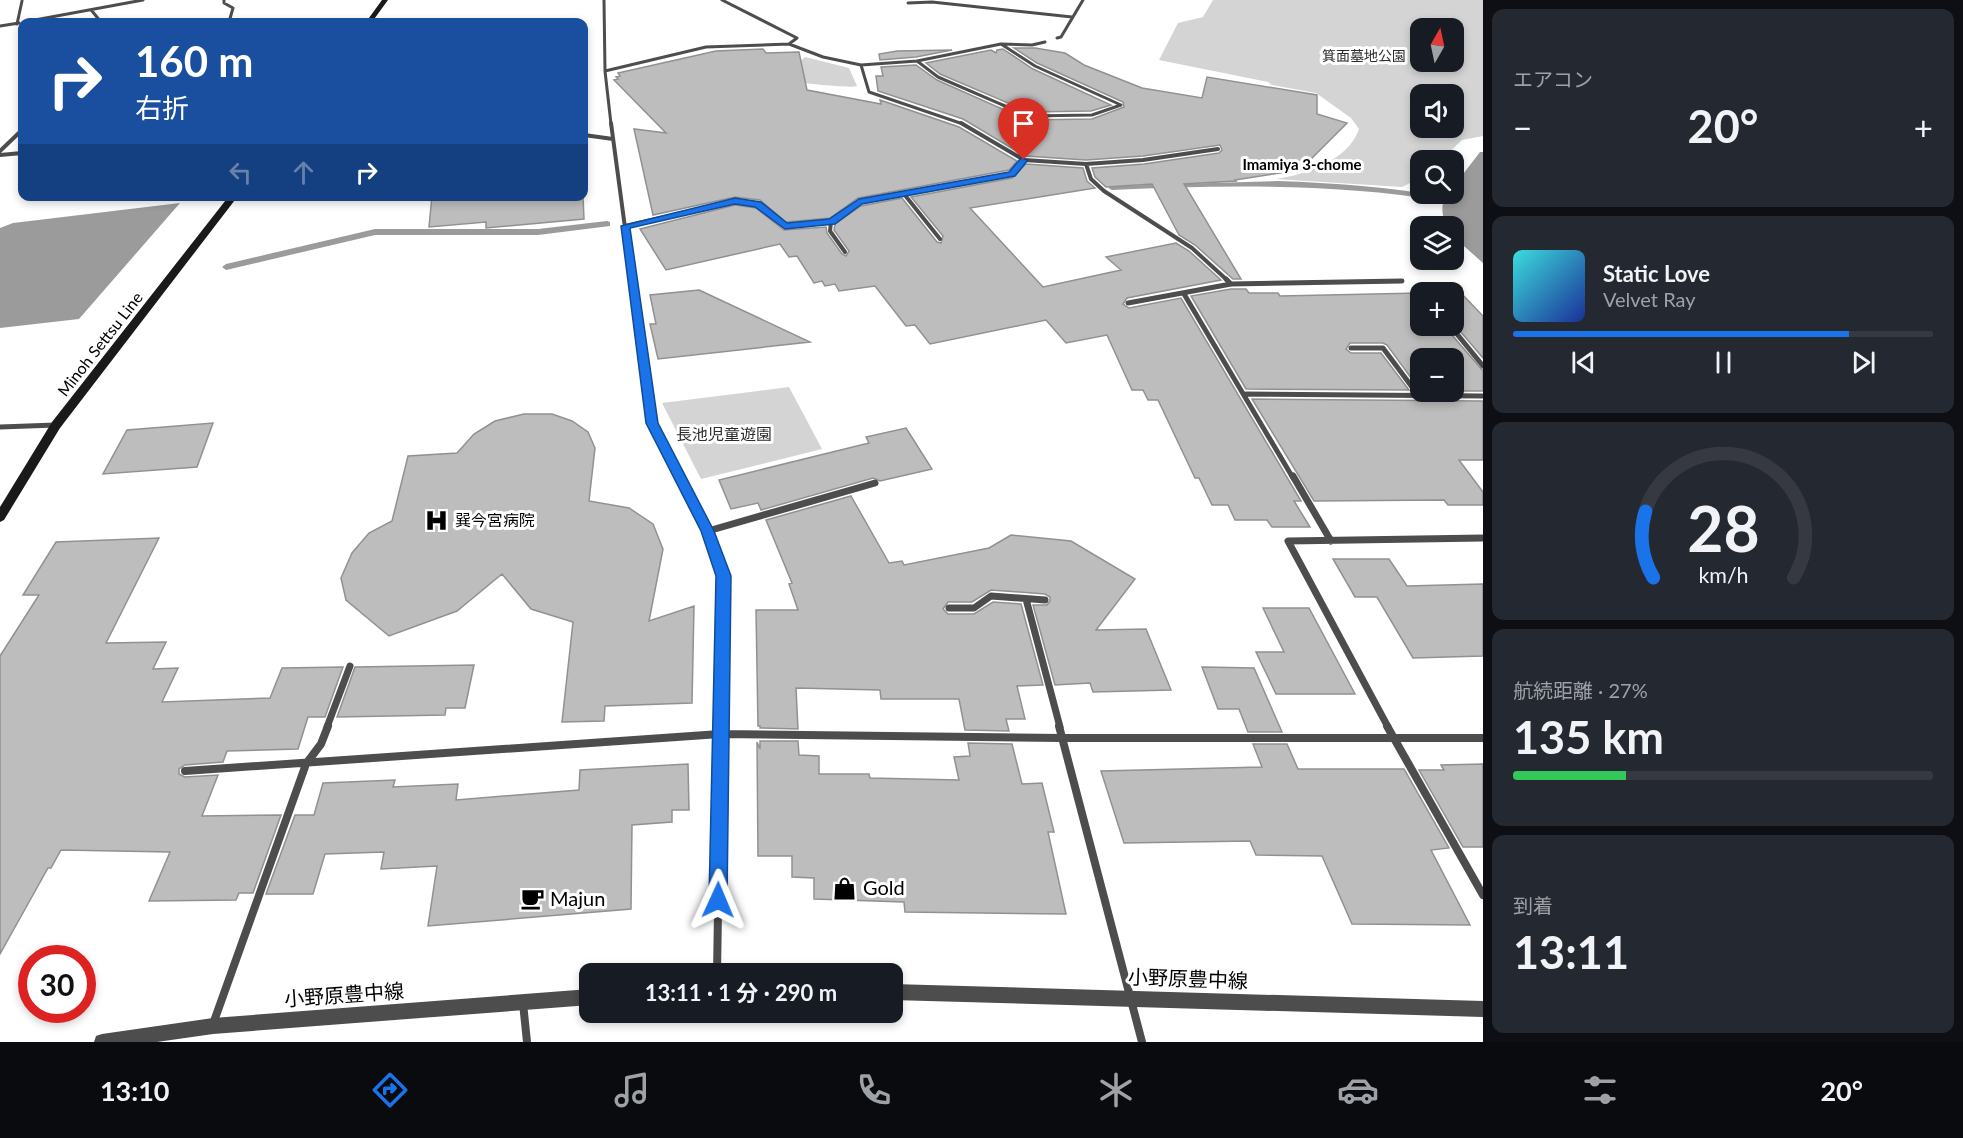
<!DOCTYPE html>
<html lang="ja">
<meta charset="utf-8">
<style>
body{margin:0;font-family:Lato,"Noto Sans JP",sans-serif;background:#242831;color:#f1f3f6;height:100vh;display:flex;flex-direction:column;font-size:22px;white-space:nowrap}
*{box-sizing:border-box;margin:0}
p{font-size:20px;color:#9ea1a6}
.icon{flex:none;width:33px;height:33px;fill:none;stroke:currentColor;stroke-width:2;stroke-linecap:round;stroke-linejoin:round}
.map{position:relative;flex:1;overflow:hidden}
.sheet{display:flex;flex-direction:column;gap:9px;padding:9px;background:#0d0f14;width:480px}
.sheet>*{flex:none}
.guide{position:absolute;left:18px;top:18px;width:570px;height:183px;border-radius:12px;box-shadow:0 3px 9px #0003;background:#1a4fa0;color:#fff;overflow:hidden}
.needle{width:39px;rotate:9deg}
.fabs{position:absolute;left:1410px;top:18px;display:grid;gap:12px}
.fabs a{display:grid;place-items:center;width:54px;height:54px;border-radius:12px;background:#171b24;box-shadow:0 3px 9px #0003;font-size:30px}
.speed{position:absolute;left:18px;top:945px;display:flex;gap:12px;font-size:30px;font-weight:700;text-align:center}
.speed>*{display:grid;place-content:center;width:78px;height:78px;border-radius:50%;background:#171b24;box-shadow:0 3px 9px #0003;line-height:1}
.speed .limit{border:9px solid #d22;background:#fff;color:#111}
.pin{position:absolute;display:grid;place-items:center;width:51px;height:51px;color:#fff;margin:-62px -26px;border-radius:50% 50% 50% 0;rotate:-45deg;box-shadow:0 0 6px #0007}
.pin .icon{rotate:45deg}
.me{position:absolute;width:66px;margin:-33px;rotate:1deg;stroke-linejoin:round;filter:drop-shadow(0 0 4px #0008)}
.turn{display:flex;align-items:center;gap:21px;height:126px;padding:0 18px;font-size:27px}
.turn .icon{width:78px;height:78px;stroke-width:2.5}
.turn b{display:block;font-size:42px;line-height:51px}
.lanes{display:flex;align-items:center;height:57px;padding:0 18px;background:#0003;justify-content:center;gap:30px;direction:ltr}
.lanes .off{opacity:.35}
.big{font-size:45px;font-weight:700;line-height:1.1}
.sheet .widget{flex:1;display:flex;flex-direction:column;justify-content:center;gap:9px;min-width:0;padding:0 21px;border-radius:12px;background:#242831}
.sheet .dial{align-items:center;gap:0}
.dial svg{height:156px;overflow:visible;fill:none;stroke:#363941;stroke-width:7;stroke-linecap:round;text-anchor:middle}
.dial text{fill:#f1f3f6;stroke:none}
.song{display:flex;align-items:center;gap:18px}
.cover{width:72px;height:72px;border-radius:9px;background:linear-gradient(135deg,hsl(180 70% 55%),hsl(230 70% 35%))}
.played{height:6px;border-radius:3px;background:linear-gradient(90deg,#1a73e8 80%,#363941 80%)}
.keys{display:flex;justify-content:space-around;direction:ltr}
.heat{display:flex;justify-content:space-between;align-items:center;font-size:33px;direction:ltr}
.charge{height:9px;border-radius:4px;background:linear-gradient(90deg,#34c759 27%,#363941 0)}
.trip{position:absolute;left:579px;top:963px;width:324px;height:60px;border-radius:12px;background:#171b24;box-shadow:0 3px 9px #0003;font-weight:700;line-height:60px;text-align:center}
.tab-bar{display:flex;height:96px;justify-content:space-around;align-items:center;background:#090b0e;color:#9ea1a6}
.tab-bar .icon{width:42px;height:42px}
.tab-bar .active{color:#1a73e8}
.tab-bar b{font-size:27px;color:#f1f3f6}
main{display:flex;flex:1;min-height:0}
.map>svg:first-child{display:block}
.green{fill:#d4d4d4;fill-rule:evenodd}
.water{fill:#9b9b9b}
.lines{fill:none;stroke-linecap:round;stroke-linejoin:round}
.stream{fill:#9b9b9b;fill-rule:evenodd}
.building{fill:#bdbdbd;stroke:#919191;stroke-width:1.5}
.minor-far4{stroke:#4d4d4d;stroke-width:3}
.minor-far3{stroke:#4d4d4d;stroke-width:4}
.minor-far2{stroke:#4d4d4d;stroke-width:5}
.minor-far1{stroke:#4d4d4d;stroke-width:7}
.minor{stroke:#4d4d4d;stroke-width:8}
.tertiary{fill:#4d4d4d;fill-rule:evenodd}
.secondary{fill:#1a1a1a;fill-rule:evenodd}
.route{fill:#1a73e8;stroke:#114b97;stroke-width:1.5}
.labels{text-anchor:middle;stroke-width:6;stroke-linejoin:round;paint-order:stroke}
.far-park-label{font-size:14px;fill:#2b2b2b;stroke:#fff}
.far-neighbourhood-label{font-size:15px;font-weight:bold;fill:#000;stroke:#fff}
.street-label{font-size:16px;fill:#000;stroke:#fff}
.park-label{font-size:16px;fill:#2b2b2b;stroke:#fff}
.poi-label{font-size:16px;fill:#000;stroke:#fff;text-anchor:start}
.near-poi-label{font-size:20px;fill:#000;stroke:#fff;text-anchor:start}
.near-street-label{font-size:20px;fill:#000;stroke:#fff}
</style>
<main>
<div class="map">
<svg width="1483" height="1042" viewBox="0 0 1483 1042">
<rect width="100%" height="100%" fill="#fff"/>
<path class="green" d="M1213,0H1483V136L1462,140L1441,160H1420V178L1402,187L1275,179C1305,175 1348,161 1359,129L1351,118L1316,93L1272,85L1268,82L1159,60L1178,23L1203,17ZM1420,28H1454V62H1420ZM1420,94H1454V128H1420Z
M805,57L849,68L857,86C849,89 791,81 777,81Z
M789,387L822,449L701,479L662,403Z"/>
<path class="water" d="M1480,152H1483V263L1456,239L1454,235V226L1445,224C1442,212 1440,204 1448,194H1454V186Z
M180,203L79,319L0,328V228L13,223Z"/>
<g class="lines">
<path class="stream" d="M1278,181C1334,183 1390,187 1444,197L1448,199L1444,201C1333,183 1224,185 1112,190L1108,188L1112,186Z
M607,221L610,222V226L538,235H375L226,270L222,267L226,264L375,229H538Z"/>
</g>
<path class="building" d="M1014,48H1035L1065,53L1084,65L1142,88L1202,98L1207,77L1317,95V114L1347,123L1300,170L1235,180L1236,181L1184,184L1241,279H1233L1195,245L1179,235L1152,184L1106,187L1095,177L1092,168L1144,164L1219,153L1222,150L1220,145L1143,156L1086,160L1025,156L963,119L878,91L876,76H883L881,67L916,65L937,80L1027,120L1092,119L1124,107L1123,102L1037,63Z
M763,49L766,53L799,52L807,90L881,104L880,100L959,127L1017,161L1009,170L858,198L830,218L786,222L760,200L735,197L653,215L634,129L666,133L614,80L618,79L616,77L620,76L618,73L716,51Z
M1003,49L1033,69L1111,105L1091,111L1029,112L940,74L926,63L991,50L996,53L997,50Z
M952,50L916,57L880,60L879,54L897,51Z
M1026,164L1083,168L1087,181L1095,188L970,208L1043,287L1121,270L1106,257L1176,243L1189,251L1221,280L1127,298L1123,304L1129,308L1181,298L1301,501H1294L1310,527H1272L1267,520H1235L1228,505H1212L1199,478H1195L1158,400H1148L1143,390H1132L1107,335L1066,343L1046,320L930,344L915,325L906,326L875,286L839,291L835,284L825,286L822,281L814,283L797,256L789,257L780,244L666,270L640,229L735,205L756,208L784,230L826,227L827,233L842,254L846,256L849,251L834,230L835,224L861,206L902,198L937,242L941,243L943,236L911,197L1012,178Z
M432,196H583L584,219L486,228V222L429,227Z
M1231,289H1246L1249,293H1278L1280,296L1420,293V326H1454V292H1447H1460L1483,316V358L1460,331L1454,330L1452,335L1483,371V391H1454V358H1420V390L1387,345L1383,343H1350L1346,349L1351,353H1381L1409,390L1246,389L1191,296Z
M699,290L810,342L658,359L650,324H656L650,295Z
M1252,399L1483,401V460H1459L1483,492V505H1448L1444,500L1314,501Z
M524,414H552L572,421L588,432L595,448L589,501L629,508L653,524L663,549L649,621L694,606L692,703L605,706L604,721L562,722L573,622L531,609L502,574L457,611L389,636L346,600L341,578L352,553L369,533L392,521L408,456L457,453L474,434L495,421Z
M213,423L197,467L103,474L127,430Z
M906,428L932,469L880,481L873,478L761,510L758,503L731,509L719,480L869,443L866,437Z
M851,496L889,563L902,561L904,565L989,548L1011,535L1071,541L1135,579L1096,630L1146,629L1171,690L1093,692L1090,683L1055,685L1033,605H1047L1050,601V597L1045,594L991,590L972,602H948L943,609L948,614H974L993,602L1021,604L1043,685L1017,686L1025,719H1006L1009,731L965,730L959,699H881L880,690L796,688L798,729L760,728V726H758L756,610H798L789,584L792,583L766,520Z
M159,538L106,643L166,642L153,669L178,668L162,702L270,698L282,668L343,667L325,717H308L298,749L227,751L223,762L185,765L179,769V774L185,777L218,775L202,816L281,815L253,893H239L236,900L149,901L170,852L61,850L51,868H48L0,954V656L39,595H23L56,542Z
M1333,559H1389L1407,586L1483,584V656L1413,658L1377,597H1355Z
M1263,608H1309L1355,694H1276L1256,652H1284Z
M474,665L465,708H446L445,715L337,717L355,667Z
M1202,667L1254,668L1282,732H1248L1239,709H1218Z
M760,741H798L799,755L819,756V774H869L870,778L959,780L954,757L970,756L968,743L1012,744L1022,784L1042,783L1054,832H1048L1066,914L905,912L904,902L814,899V878L792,877V856H758L757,742L760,749Z
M1253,744H1287L1298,769H1404L1449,848L1431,850L1470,925L1352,924L1322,856L1256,855L1250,841L1124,843L1101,771L1262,767Z
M688,764L689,810H672V822L632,825L631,909L428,926L437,866L381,869L384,852L325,854L313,894H266L295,815H314L323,783L395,780L393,787L458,784L456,800L579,790L580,770Z
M1483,764V847H1463L1419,770H1444L1441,765Z"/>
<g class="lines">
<path class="minor-far4" d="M224,0V3L233,8L229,22
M604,0L605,71L611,124
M722,0L797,38L789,44
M908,3L932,2L1072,17
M92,11L101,22
M24,22L143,0
M17,24L22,1
M0,26L19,23
M1057,38L1061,37L1083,0
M1001,44L1032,45L1045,42
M1001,44L1035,66L1121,105L1092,115L1028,116L938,77L917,61Z
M861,65L869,92L963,124
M605,71L706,47L789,44L823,57L861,65L917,61"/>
<path class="minor-far3" d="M611,123L632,280
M961,123L1024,160
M584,135L613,139
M0,151L22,130
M0,155L22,153
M1086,164L1143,160L1218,149
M904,194L940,239
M625,226L735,201L758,204L785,226L831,222
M845,252L830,231L831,222L859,202L1011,174L1024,160L1086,164L1091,179L1104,191L1192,248L1227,280"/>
<path class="minor-far2" d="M632,279L652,423L680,478
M1226,279L1231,284
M1184,294L1293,478
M1128,303L1231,284L1402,281
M1457,334L1483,366
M1351,348H1383L1418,395
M1246,394L1483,396
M0,427L56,425"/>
<path class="minor-far1" d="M680,476L708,531L723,576L721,727
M1293,476L1331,541
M708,531L875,483
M1026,599L1060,727
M949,608H974L991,596L1045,600
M327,727L350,666
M1388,727L1288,541L1483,538"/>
<path class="minor" d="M1059,726L1142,1042
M1387,726L1483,895
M185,771L720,734L1062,738H1483
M717,974L721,726
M523,1003L527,1042
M213,1024L306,764L321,744L328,726"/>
<path class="tertiary" d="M892,984L1483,1001V1017L892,1000Z
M590,989V1005L213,1034L157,1042H94L96,1036L102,1034L213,1018Z"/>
<path class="secondary" d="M382,0H388L372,22H366Z
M229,196H238L60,428L4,520L0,522V507L52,422Z"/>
</g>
<path class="route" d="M1021,158L1028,160L1015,176L862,204L835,224L785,229L755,207L735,204L630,228L658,423L714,531L731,576L727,900L725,906L718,909L711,906L709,900L716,576L701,531L646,423L621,226L735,198L761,202L787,223L829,219L859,199L1009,172Z"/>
<defs>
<symbol id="hospital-bare" viewBox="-9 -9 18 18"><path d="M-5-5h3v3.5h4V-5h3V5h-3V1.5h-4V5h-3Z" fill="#000" stroke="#fff" stroke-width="2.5" paint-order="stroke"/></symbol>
<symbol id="shop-bare" viewBox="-9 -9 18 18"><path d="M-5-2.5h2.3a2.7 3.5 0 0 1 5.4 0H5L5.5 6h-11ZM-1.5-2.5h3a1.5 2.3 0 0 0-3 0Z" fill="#000" stroke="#fff" stroke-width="2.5" paint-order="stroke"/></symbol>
<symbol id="cafe-bare" viewBox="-9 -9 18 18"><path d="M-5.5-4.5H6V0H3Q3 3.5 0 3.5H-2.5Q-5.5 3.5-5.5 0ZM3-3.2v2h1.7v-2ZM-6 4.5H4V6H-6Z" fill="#000" stroke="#fff" stroke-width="2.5" paint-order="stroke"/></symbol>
</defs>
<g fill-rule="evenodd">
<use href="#hospital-bare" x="420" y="504" width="33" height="33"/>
<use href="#shop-bare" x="828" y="872" width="33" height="33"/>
<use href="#cafe-bare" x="516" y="882" width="33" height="33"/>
</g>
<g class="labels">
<g class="far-park-label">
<text x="1364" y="61">箕面墓地公園</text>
</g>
<g class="far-neighbourhood-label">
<text x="1302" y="170">Imamiya 3-chome</text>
</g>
<g class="street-label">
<text transform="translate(100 344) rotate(-52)" y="6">Minoh Settsu Line</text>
</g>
<g class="park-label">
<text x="724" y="440">長池児童遊園</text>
</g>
<g class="poi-label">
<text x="455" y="526">巽今宮病院</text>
</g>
<g class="near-poi-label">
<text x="863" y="895">Gold</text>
<text x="550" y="906">Majun</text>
</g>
<g class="near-street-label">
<text transform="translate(1188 979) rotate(2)" y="7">小野原豊中線</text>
<text transform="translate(344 995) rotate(-4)" y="7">小野原豊中線</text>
</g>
</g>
</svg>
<div class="fabs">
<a><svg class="needle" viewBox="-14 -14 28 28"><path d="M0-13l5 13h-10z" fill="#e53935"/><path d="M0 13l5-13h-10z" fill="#9ea1a6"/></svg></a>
<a><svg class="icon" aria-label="sound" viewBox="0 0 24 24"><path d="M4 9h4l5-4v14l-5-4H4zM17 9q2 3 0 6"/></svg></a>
<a><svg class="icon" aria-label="search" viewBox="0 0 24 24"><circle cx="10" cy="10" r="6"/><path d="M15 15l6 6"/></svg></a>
<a><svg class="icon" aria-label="layers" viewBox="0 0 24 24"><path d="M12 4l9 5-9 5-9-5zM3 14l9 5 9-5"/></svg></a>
<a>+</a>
<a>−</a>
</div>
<div class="speed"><div class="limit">30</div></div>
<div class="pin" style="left:1024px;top:160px;background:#d93025"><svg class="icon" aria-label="arrive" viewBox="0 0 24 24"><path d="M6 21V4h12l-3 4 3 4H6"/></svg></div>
<svg class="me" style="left:718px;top:900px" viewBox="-20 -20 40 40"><path d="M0-17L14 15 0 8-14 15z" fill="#1a73e8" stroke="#fff" stroke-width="4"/></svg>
<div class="trip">13:11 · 1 分 · 290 m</div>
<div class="guide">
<div class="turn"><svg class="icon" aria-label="right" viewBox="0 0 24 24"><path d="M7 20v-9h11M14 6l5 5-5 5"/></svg><div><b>160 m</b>右折</div></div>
<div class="lanes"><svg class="icon off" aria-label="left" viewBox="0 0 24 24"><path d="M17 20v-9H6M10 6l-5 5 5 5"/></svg><svg class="icon off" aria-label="ahead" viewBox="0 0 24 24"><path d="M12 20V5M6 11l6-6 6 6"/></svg><svg class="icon" aria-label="right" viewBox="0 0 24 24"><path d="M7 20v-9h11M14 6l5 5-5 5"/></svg></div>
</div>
</div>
<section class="sheet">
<div class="widget"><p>エアコン</p>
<div class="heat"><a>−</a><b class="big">20°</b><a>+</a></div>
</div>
<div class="widget">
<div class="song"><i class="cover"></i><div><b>Static Love</b><p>Velvet Ray</p></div></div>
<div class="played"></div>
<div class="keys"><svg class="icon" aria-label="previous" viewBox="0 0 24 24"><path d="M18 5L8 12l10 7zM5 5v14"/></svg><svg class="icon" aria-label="pause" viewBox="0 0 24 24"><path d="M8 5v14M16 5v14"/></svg><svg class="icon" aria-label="next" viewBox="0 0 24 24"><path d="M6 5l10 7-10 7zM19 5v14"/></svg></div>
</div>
<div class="widget dial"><svg viewBox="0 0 100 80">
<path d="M14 69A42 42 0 1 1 86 69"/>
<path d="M14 69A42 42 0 0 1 10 35" stroke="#1a73e8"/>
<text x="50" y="56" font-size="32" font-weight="700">28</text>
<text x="50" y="72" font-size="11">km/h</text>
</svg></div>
<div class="widget"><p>航続距離 · 27%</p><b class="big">135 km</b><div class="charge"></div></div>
<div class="widget"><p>到着</p><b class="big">13:11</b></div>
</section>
</main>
<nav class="tab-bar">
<b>13:10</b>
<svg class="icon active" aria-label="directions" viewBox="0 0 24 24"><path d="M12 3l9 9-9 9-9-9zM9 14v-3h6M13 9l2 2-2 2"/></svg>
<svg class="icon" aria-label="music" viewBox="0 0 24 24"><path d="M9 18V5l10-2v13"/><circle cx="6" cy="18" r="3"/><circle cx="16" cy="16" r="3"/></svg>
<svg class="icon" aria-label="phone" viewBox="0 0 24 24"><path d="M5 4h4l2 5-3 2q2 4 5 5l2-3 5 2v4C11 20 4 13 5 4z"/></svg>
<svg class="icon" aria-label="climate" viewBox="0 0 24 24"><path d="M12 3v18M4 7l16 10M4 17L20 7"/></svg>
<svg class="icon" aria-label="car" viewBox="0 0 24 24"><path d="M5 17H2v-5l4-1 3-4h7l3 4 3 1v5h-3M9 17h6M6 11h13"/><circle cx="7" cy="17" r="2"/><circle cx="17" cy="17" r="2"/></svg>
<svg class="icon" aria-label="filters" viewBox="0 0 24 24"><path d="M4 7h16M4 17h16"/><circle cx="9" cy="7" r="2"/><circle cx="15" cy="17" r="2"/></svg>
<b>20°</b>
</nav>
